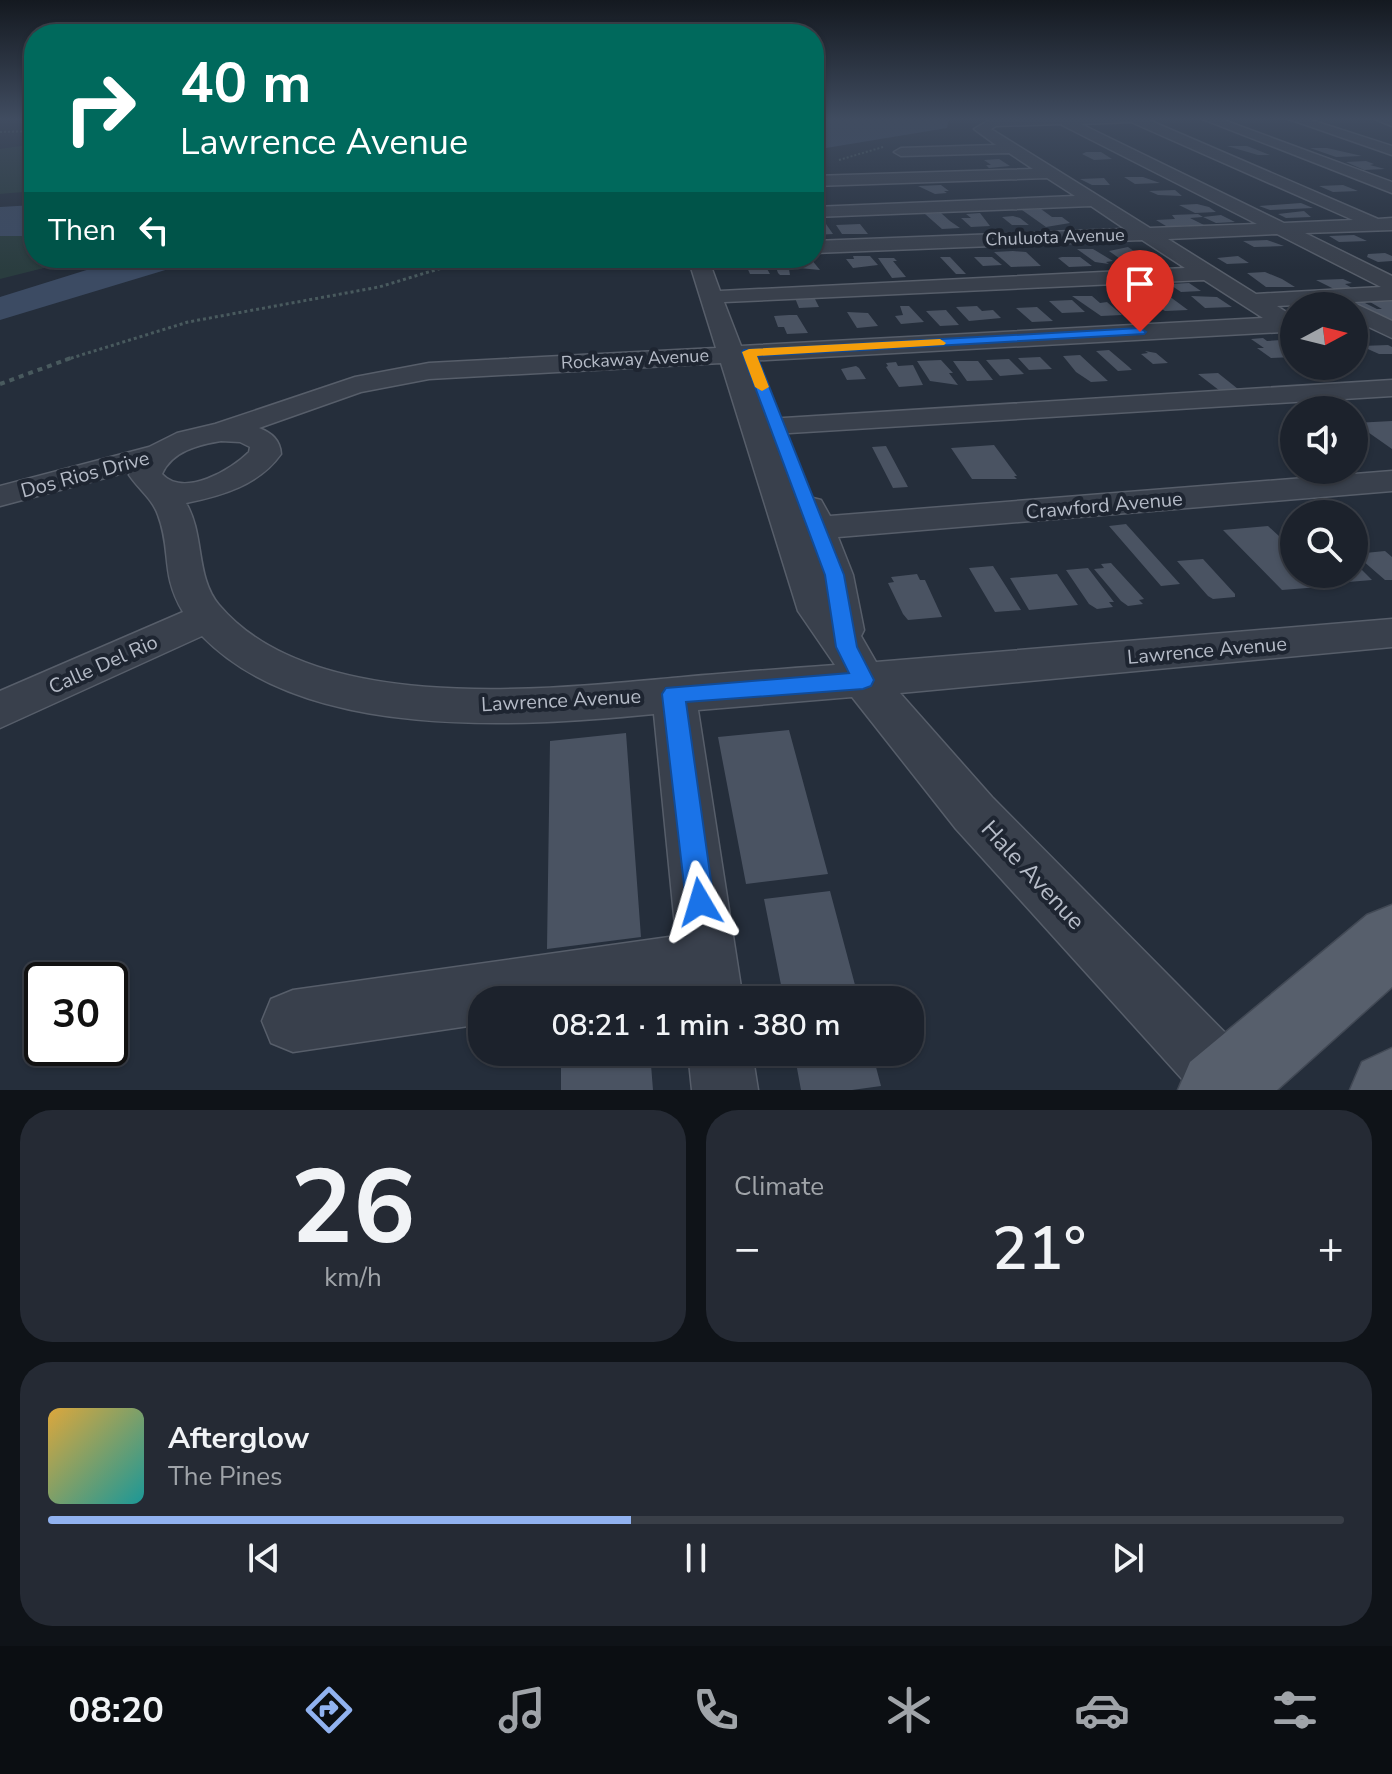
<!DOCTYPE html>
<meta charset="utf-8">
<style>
body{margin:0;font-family:"Nunito Sans",sans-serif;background:#252a34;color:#f1f3f6;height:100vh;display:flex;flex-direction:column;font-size:30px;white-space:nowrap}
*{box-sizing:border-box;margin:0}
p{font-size:26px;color:#a0a4a9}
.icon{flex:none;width:44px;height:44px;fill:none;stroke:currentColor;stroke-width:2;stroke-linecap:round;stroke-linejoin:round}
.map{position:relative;height:1090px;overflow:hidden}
.drawer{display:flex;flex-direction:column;gap:20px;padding:20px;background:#0f1318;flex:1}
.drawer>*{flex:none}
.hud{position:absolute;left:24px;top:24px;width:800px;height:244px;border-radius:32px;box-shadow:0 2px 6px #0004,0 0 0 2px #3a3f48;background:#00695c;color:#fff;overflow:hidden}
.needle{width:52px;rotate:83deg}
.buttons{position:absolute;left:1280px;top:292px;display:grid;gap:16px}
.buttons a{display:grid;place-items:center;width:88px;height:88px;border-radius:50%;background:#1c222c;box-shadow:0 2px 6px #0004,0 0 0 2px #3a3f48;font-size:40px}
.speed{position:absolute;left:24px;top:962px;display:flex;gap:16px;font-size:40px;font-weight:700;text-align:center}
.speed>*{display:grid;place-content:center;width:104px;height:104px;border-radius:50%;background:#1c222c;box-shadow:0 2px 6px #0004,0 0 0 2px #3a3f48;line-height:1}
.speed .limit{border:4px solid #111;border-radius:12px;background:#fff;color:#111}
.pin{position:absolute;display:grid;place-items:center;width:68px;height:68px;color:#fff;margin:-82px -34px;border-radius:50% 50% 50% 0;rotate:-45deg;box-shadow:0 0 8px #0007}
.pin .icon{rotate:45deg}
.me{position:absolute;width:88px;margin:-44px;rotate:353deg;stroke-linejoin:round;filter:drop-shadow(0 0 6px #0008)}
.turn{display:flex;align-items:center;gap:28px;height:168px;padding:0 24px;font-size:36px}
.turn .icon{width:104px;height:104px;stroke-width:2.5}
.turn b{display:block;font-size:56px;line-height:68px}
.then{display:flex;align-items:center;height:76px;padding:0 24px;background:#0003;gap:16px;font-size:30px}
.big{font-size:60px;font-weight:600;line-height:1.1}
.drawer .widget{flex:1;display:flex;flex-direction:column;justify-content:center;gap:12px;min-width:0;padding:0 28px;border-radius:32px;background:#252a34}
.drawer .dial{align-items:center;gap:0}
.dial b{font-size:104px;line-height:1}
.song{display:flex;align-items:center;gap:24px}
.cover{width:96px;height:96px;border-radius:12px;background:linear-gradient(135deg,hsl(40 70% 55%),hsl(180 70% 35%))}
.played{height:8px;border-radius:4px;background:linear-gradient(90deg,#91b2f0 45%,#3a3f48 45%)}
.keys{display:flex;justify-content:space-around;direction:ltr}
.heat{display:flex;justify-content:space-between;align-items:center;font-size:44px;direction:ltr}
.drawer .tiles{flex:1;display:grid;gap:20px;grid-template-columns:1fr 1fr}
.widget:last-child{grid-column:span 2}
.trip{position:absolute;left:468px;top:986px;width:456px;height:80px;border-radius:32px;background:#1c222c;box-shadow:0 2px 6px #0004,0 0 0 2px #3a3f48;font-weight:600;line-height:80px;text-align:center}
.menu{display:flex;height:128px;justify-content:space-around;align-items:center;background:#0b0e12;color:#a0a4a9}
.menu .icon{width:56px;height:56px}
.menu .selected{color:#91b2f0}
.menu b{font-size:36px;color:#f1f3f6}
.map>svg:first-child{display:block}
.green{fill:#2a3d3f}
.water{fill:#3c4b63}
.building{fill:#4a5362}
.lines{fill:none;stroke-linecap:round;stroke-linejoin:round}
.minor-casing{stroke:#575e6a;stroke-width:3}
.major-casing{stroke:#424955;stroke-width:3}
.path-far2{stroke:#495a5e;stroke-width:2;stroke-dasharray:2 2;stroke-linecap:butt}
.path-far1{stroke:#495a5e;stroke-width:3;stroke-dasharray:3 3;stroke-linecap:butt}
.path{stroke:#495a5e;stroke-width:4;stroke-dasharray:5 5;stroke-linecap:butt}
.minor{fill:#39404c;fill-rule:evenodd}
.major{fill:#575f6c;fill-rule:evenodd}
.route{fill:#1a73e8;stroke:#114b97;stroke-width:2}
.slow{fill:#f59e0b}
.labels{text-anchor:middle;stroke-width:8;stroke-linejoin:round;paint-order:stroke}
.far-street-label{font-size:18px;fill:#b5bbc7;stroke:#1e2531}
.street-label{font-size:20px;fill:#b5bbc7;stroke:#1e2531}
.near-street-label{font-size:24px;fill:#b5bbc7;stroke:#1e2531}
</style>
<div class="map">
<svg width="1392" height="1090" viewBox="0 0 1392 1090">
<rect width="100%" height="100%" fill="#252e3b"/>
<path class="green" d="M34,144V191L0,194V149Z
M0,236H34V258H84L0,279Z"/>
<path class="water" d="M814,118H950L947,128L814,150Z
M34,205V236H0V207Z
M125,258H205L0,320V297Z"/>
<path class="building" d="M1227,146H1247L1270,155H1258Z
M1310,148H1327L1362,156L1336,157Z
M1086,152H1101L1112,159L1094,160L1082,154Z
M999,159L1010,166L989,168L986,165H991L984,160Z
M1366,161L1374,164L1370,165L1385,169L1364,170L1346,162Z
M1124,177H1143L1160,183L1135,184Z
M1104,178L1110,185H1092L1080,179Z
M941,185L949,191H944L947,193L935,194L918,186Z
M1343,185L1358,191L1333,192L1319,186Z
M1175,190L1182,196L1158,195L1149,191Z
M1301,203L1313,208L1270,210L1259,206Z
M1197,204L1209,207L1216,212L1195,213L1179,205Z
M1041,209L1052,217H1062L1070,223L1046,227L1022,210Z
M1304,211L1311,217L1286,218L1278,214Z
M941,213L950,221L960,228L942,229L925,214Z
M980,213L990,226L971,227L961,218H971L966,214Z
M1198,214L1203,217L1221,215L1235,222L1216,223L1203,217L1190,218L1204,225L1179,226H1166L1156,220L1175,219L1172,215Z
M1013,216L1020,218L1029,225H1012L1002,217Z
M826,224L833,234L814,235V225Z
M860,224L868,234H842L836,225Z
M1354,235L1367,241L1339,242L1329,236Z
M1267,240L1284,246L1254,247L1243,241Z
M1128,247L1141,256H1127L1133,261H1123L1109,251Z
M1077,249H1093L1113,261L1106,262L1109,264L1095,262Z
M1013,251L1026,252L1041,266L1011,267L994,252Z
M1385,253L1392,256V261L1378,262L1367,257L1368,254Z
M853,256H870L878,265L853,268L846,259H854Z
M1238,256L1249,263L1227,264L1217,258Z
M940,257H950L966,274H956Z
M974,257H992L1002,265L983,266Z
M1062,257H1080L1092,266L1069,267L1058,258Z
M878,258H894L897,261H893L906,277L892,278Z
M811,259L820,270L799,268L795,261Z
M784,261L793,269H789L790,275H780L778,273L774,262Z
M754,262H763L770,274H750L745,263Z
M1265,272L1282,279L1295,287H1266L1247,273Z
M1343,279L1352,283L1345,284L1354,289H1334L1316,280Z
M1189,283L1201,291L1181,292L1169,284Z
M1153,288L1169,296L1188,310L1165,311L1130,289Z
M1072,296H1092L1100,303L1107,302L1122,315L1101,316Z
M1191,296L1217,297L1232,307L1205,308Z
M814,297L819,307L799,308L795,298Z
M1072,300L1085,312L1062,313L1049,301Z
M1392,301V320L1380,321L1352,303H1365L1377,309H1382L1370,302Z
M900,306H909L924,322L901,324L895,316L903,315Z
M977,306L982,311L993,310L1001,318L969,321L956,307Z
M1037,307L1053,321L1032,322L1016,308Z
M946,310L959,325L940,326L926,311Z
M847,312L868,313L878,326L857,328Z
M789,315H797L808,333L787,334L784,327H778L774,316Z
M1263,338L1267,341L1281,340L1294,349V357L1271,358L1257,348H1264L1251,339Z
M1388,345L1392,347V354H1379L1361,346Z
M1109,350L1129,367L1132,370L1118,371L1096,351Z
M1145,351L1156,353L1168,363L1153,364L1141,354L1148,353Z
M1080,355L1108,381L1091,382L1076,372L1063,356Z
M1040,357L1052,369L1029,370L1018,358Z
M1009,359L1024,374L1000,376L986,360Z
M941,360L953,373H949L958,385L930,381L917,361Z
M953,361H978L993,380L967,381Z
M896,362L898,366L913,365L923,385L899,387L886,367L888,366L886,363Z
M856,366L859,368L866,379L847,380L841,369Z
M1218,373L1243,393L1224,394L1198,374Z
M1392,421V449L1355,423Z
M994,445L1017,476H1014L1017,479H972L951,448Z
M886,446L908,487L893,488L872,447Z
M1126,524L1180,584L1161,586L1109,526Z
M1268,526L1294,550V574H1319L1332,586L1282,590L1223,530Z
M1385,551L1392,557V580H1385L1355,554Z
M1203,559L1235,594V597L1213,599L1208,596L1177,561Z
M1354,562L1372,580L1336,583L1326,574H1354Z
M1111,563L1144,599L1139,600L1143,604L1128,606L1121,601L1094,569L1104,568L1101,564Z
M993,566L1021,610L995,612L969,568Z
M1088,568L1114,602H1109L1113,607L1097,609L1089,604L1066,570Z
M917,574L920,580H925L942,617L908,620L903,614L888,583L894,582L891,577Z
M1057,574L1078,605L1029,610L1010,578Z
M789,730L828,874L746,884L718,737Z
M626,733L641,937L547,949L550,741Z
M830,891L859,1000H784L764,899Z
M561,1052H650L653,1090H561Z
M794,1052H872L881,1086L852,1090H801Z"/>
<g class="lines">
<defs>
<path id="minor" d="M993,118H1155L1151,121L1378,219L1392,218V230L1305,233L1392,276V300L1277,306L1294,317L1293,334L1283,332L746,361L768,419L1392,380V396L773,434L797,500L809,497L821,500L830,516L1392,471V491L838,537L853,575L864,630L861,636L876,662L1392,619V647L900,693L992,797L1259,1067L1269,1090H1192L956,829L852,697L698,710L743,1000H683L682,994L642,1000H482V1024L293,1052L271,1043L262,1021L271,999L293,990L676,936L654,714C520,727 305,742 202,636L0,728V691L183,612C160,573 172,552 158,515C152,498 139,490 129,475L131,471L0,506V486L149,447L177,433L215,424L355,377L429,363L716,348L688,258H708L720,291L1185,268L1142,240L814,253V241L1125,229L1091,206L814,217V207L1075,196L1047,178L814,186V176L1033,169L1009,153L901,156L894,152L901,148L996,145L974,129ZM1131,122L1353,220L1284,223L1081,124ZM1062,124V125L1257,224L1150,228L991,129L996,126ZM1277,234L1381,287L1256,294L1168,239ZM1204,280L1263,318L741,346L724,302ZM721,363L798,611L835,665C780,669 725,673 672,678C543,690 312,715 219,605C195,576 205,535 186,503C222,496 259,485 281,454C280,440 272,433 259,428L361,392L429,379ZM221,441L240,442L250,447L249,452C231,470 184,498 162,474C172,451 198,445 221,441Z
M1200,118H1218L1392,182V193Z
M1286,118H1305L1392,146V155Z
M1372,118H1392V126Z
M1354,303L1392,321V338L1354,320V306H1345Z
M688,1052H752L758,1090H692Z"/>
<path id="major" d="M1392,905V987L1277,1090H1178L1190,1062L1367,915Z
M1392,1048V1090H1350L1362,1062Z"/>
</defs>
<use href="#minor" class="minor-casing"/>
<use href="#major" class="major-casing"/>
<path class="path-far2" d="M0,132L34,131
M839,160L883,147"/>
<path class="path-far1" d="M65,360L188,322L379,287L475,258"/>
<path class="path" d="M0,384L71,358"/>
<use href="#minor" class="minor"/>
<use href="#major" class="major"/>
</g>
<linearGradient id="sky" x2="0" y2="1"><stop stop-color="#141920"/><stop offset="0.44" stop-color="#404c60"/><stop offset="1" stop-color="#404c60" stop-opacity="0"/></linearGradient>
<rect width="1392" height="270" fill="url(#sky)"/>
<path class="route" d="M1140,328L1146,332L1144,334L757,356L844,575L857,647L874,680L871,686L863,689L686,702L714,902L710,912L700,916L691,912L686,902L662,694L666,688L849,673L836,647L825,575L742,352L744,350Z"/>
<path class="slow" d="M940,339L946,343L944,345L757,356L769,387L762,391L755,387L742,352L749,349Z"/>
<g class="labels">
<g class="far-street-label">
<text transform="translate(1055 237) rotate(-2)" y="6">Chuluota Avenue</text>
<text transform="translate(635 359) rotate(-3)" y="6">Rockaway Avenue</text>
</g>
<g class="street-label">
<text transform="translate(85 474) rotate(-15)" y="7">Dos Rios Drive</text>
<text transform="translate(1104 505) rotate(-5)" y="7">Crawford Avenue</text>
<text transform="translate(1207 650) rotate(-5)" y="7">Lawrence Avenue</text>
<text transform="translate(103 664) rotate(-24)" y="7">Calle Del Rio</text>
<text transform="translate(561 700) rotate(-3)" y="7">Lawrence Avenue</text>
</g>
<g class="near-street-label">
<text transform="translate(1033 875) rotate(47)" y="8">Hale Avenue</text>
</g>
</g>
</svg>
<div class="buttons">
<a><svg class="needle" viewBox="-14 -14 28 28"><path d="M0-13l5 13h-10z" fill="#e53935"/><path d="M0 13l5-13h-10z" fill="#a0a4a9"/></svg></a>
<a><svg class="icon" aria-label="sound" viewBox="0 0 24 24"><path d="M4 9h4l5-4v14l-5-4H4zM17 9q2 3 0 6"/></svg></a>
<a><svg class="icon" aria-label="search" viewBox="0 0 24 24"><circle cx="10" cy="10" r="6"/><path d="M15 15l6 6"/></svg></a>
</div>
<div class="speed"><div class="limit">30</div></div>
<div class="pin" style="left:1140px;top:332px;background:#d93025"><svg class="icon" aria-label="arrive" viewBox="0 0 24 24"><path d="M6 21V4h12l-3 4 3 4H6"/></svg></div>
<svg class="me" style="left:700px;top:902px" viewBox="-20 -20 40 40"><path d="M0-17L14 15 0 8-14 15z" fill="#1a73e8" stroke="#fff" stroke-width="4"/></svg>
<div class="trip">08:21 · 1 min · 380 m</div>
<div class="hud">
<div class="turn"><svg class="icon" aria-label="right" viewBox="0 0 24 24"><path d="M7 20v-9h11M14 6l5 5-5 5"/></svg><div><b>40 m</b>Lawrence Avenue</div></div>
<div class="then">Then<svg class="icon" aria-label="left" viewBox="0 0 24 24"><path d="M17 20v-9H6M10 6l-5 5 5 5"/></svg></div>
</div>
</div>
<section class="drawer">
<div class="tiles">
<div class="widget dial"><b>26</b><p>km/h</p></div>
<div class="widget"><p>Climate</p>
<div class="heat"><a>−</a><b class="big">21°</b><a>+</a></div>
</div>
<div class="widget">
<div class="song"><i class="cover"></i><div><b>Afterglow</b><p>The Pines</p></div></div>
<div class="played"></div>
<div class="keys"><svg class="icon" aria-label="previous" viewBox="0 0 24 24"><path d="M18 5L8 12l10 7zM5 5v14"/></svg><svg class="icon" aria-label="pause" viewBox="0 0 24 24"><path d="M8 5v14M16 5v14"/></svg><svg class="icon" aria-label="next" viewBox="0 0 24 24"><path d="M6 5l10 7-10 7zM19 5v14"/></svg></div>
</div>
</div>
</section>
<nav class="menu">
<b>08:20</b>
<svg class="icon selected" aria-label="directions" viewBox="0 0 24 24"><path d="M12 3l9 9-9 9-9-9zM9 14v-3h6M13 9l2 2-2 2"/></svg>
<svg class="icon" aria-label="music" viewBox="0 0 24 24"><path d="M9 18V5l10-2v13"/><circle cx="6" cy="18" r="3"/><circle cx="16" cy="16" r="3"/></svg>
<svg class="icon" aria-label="phone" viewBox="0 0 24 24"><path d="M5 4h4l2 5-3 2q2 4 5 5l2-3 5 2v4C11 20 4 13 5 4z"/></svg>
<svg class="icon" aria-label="climate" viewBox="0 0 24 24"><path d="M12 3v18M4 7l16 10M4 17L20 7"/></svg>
<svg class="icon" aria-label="car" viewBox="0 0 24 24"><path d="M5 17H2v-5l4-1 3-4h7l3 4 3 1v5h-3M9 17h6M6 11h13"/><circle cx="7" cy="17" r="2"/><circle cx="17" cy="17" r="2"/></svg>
<svg class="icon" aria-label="filters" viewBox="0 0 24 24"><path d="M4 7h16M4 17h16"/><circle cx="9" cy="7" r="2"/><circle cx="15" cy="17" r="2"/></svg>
</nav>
